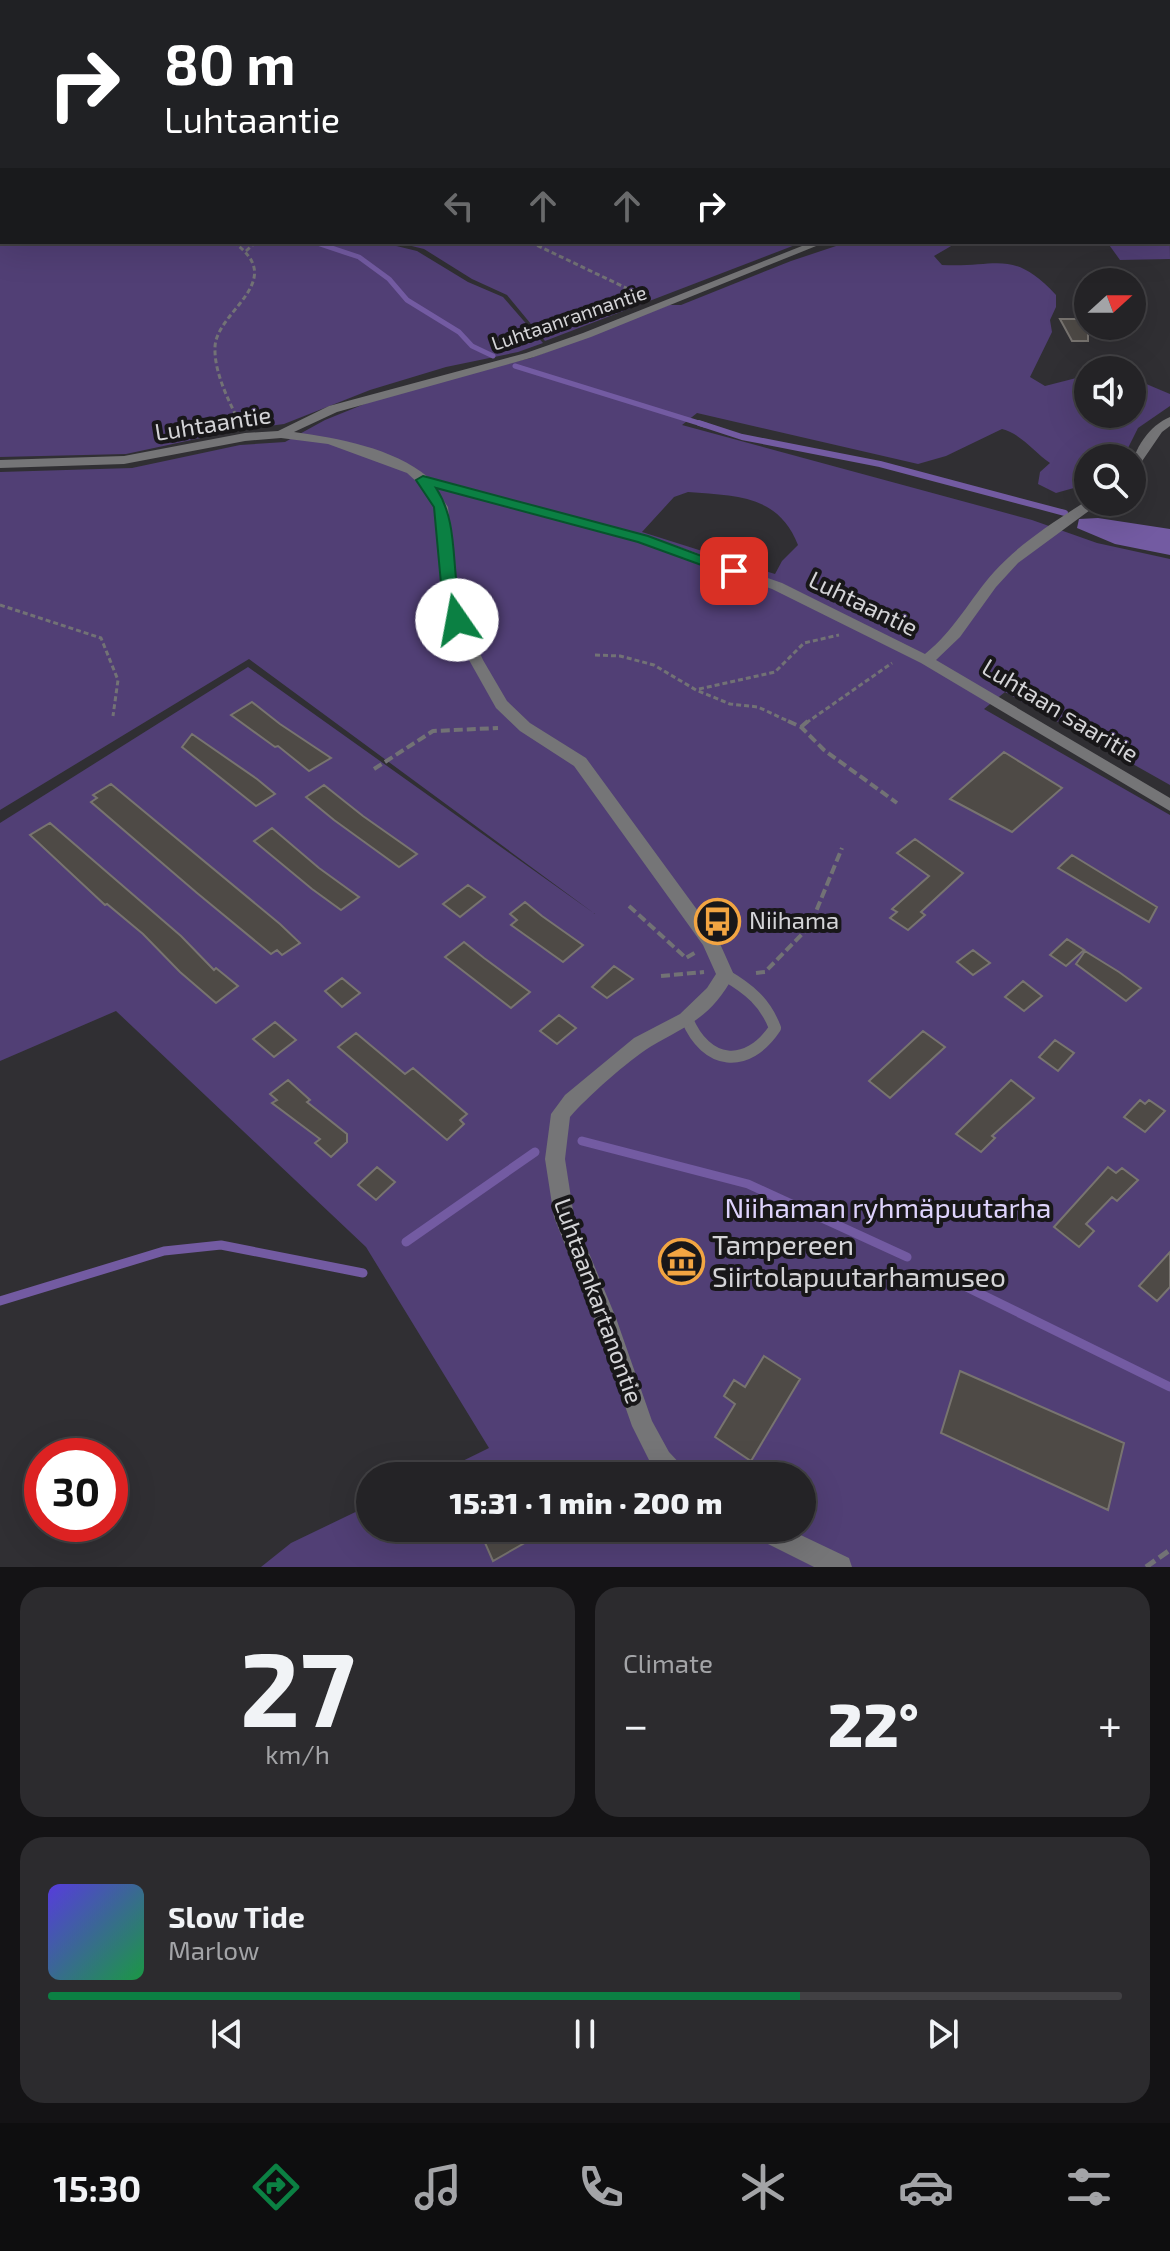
<!DOCTYPE html>
<meta charset="utf-8">
<style>
body{margin:0;font-family:"Exo 2",sans-serif;background:#2c2b2e;color:#f1f3f6;height:100vh;display:flex;flex-direction:column;font-size:30px;white-space:nowrap}
*{box-sizing:border-box;margin:0}
p{font-size:26px;color:#a3a4a7}
.icon{flex:none;width:44px;height:44px;fill:none;stroke:currentColor;stroke-width:2;stroke-linecap:round;stroke-linejoin:round}
.map{position:relative;height:1567px;overflow:hidden}
.details{display:flex;flex-direction:column;gap:20px;padding:20px;background:#141315;flex:1}
.details>*{flex:none}
.guide{position:absolute;left:0px;top:0px;width:1170px;height:244px;box-shadow:0 8px 32px #0002,0 0 0 2px #414043;background:#202124;color:#fff;overflow:hidden}
.needle{width:52px;rotate:69deg}
.fabs{position:absolute;left:1074px;top:268px;display:grid;gap:16px}
.fabs a{display:grid;place-items:center;width:72px;height:72px;border-radius:50%;background:#242326;box-shadow:0 8px 32px #0002,0 0 0 2px #414043;font-size:40px}
.speed{position:absolute;left:24px;top:1438px;display:flex;gap:16px;font-size:40px;font-weight:700;text-align:center}
.speed>*{display:grid;place-content:center;width:104px;height:104px;border-radius:50%;background:#242326;box-shadow:0 8px 32px #0002,0 0 0 2px #414043;line-height:1}
.speed .limit{border:12px solid #d22;background:#fff;color:#111}
.pin{position:absolute;display:grid;place-items:center;width:68px;height:68px;color:#fff;margin:-34px;border-radius:16px;box-shadow:0 4px 12px #0006}
.me{position:absolute;width:88px;margin:-44px;rotate:348deg;stroke-linejoin:round;filter:drop-shadow(0 0 6px #0008)}
.turn{display:flex;align-items:center;gap:28px;height:168px;padding:0 32px;font-size:36px}
.turn .icon{width:104px;height:104px;stroke-width:2.5}
.turn b{display:block;font-size:56px;line-height:68px}
.lanes{display:flex;align-items:center;height:76px;padding:0 32px;background:#0003;justify-content:center;gap:40px;direction:ltr}
.lanes .off{opacity:.35}
.big{font-size:60px;font-weight:800;line-height:1.1}
.details .widget{flex:1;display:flex;flex-direction:column;justify-content:center;gap:12px;min-width:0;padding:0 28px;border-radius:24px;background:#2c2b2e}
.details .dial{align-items:center;gap:0}
.dial b{font-size:104px;line-height:1}
.song{display:flex;align-items:center;gap:24px}
.cover{width:96px;height:96px;border-radius:12px;background:linear-gradient(135deg,hsl(250 70% 55%),hsl(140 70% 35%))}
.played{height:8px;border-radius:4px;background:linear-gradient(90deg,#0b8043 70%,#414043 70%)}
.keys{display:flex;justify-content:space-around;direction:ltr}
.heat{display:flex;justify-content:space-between;align-items:center;font-size:44px;direction:ltr}
.details .tiles{flex:1;display:grid;gap:20px;grid-template-columns:1fr 1fr}
.widget:last-child{grid-column:span 2}
.trip{position:absolute;left:356px;top:1462px;width:460px;height:80px;border-radius:40px;background:#242326;box-shadow:0 8px 32px #0002,0 0 0 2px #414043;font-weight:800;line-height:80px;text-align:center}
.tabs{display:flex;height:128px;justify-content:space-around;align-items:center;background:#0e0e0f;color:#a3a4a7}
.tabs .icon{width:56px;height:56px}
.tabs .on{color:#0b8043}
.tabs b{font-size:36px;color:#f1f3f6}
.map>svg:first-child{display:block}
.green{fill:#513f75;fill-rule:evenodd}
.water{fill:#735ba2}
.lines{fill:none;stroke-linecap:round;stroke-linejoin:round}
.stream-far3{stroke:#735ba2;stroke-width:4}
.stream-far2{stroke:#735ba2;stroke-width:5}
.stream-far1{stroke:#735ba2;stroke-width:6}
.stream{stroke:#735ba2;stroke-width:9}
.building{fill:#4e4a46;stroke:#787470;stroke-width:2}
.path-far3{stroke:#727275;stroke-width:2;stroke-dasharray:4 2;stroke-linecap:butt}
.path-far2{stroke:#727275;stroke-width:3;stroke-dasharray:5 3;stroke-linecap:butt}
.path-far1{stroke:#727275;stroke-width:4;stroke-dasharray:9 4;stroke-linecap:butt}
.path{stroke:#727275;stroke-width:5;stroke-dasharray:11 5;stroke-linecap:butt}
.lane{stroke:#757577;stroke-width:12}
.street{fill:#757577;fill-rule:evenodd}
.route{fill:#0b8043;stroke:#07532c;stroke-width:2}
.labels{text-anchor:middle;stroke-width:8;stroke-linejoin:round;paint-order:stroke}
.far-street-label{font-size:20px;fill:#d4d4d7;stroke:#181719}
.street-label{font-size:24px;fill:#d4d4d7;stroke:#181719}
.poi-label{font-size:24px;fill:#d4d4d7;stroke:#181719;text-anchor:start}
.near-park-label{font-size:28px;fill:#ded3fc;stroke:#181719}
.near-poi-label{font-size:28px;fill:#d4d4d7;stroke:#181719;text-anchor:start}
</style>
<div class="map">
<svg width="1170" height="1567" viewBox="0 0 1170 1567">
<rect width="100%" height="100%" fill="#302f33"/>
<path class="green" d="M0,0L186,2H2V242H325L326,245L380,242L417,251L468,282L503,297L543,343L518,352L446,367L370,390L284,424L238,430L126,454L0,457Z
M300,0H1070L300,2Z
M1168,114L1170,259L1120,260L1107,242H1168Z
M395,242H803L545,341L507,295L472,279L424,249Z
M848,242H958L934,256L942,265C998,268 1012,248 1056,295V307L1050,320L1052,332L1030,377L1045,386L1088,375V414H1132V378L1170,394V406L1138,428L1123,458H1088V484L1056,493L1038,484L1040,472L1050,463C1035,453 1020,433 1002,429L946,456L918,464L697,413L682,425L1032,520L1097,543L1170,559V785L1005,692L984,709L1170,815V1567H261L291,1543L370,1505V1528H802V1476H432L489,1448L366,1247L116,1011L0,1061V823L248,667L595,914L249,659L0,810V472L132,468L240,445L285,442L325,420L367,403L473,371L531,358L669,305H681L791,261ZM688,492C735,496 778,494 798,545L782,561L775,574L642,532L674,497Z"/>
<path class="water" d="M1098,518L1170,529V555L1115,544L1077,528L1079,519Z"/>
<g class="lines">
<path class="stream-far3" d="M152,2L156,0"/>
<path class="stream-far2" d="M314,242L359,257L389,279L407,300L459,332L472,346L493,356
M515,366L705,425"/>
<path class="stream-far1" d="M699,423L742,437L880,464L1065,513"/>
<path class="stream" d="M582,1141L748,1184L907,1257
M406,1242L535,1152
M946,1277L1170,1387
M0,1301L164,1251L221,1245L363,1273"/>
</g>
<path class="building" d="M1060,319H1088V341H1072Z
M252,702L280,724L331,758L309,771L278,746L275,747L231,715Z
M192,734L257,779L275,794L256,806L182,747Z
M1004,752L1062,788L1012,832L950,799Z
M111,784L280,924L300,943L282,955L277,950L271,954L197,893L91,802L97,798L93,795Z
M324,785L363,816L417,854L399,867L334,820L306,797Z
M50,823L181,936L214,970L216,968L238,986L216,1003L180,972L143,934L107,904L105,905L30,835Z
M272,828L319,868L359,897L341,910L312,889L254,841Z
M915,839L963,873L921,912L925,915L908,930L890,918L897,912L892,909L929,876L897,853Z
M1072,855L1157,907L1149,922L1058,868Z
M468,885L485,897L460,917L443,904Z
M525,902L542,916L583,945L563,962L511,925L517,920L510,914Z
M1067,939L1084,950L1066,966L1050,955Z
M464,942L484,958L530,992L511,1008L445,957Z
M973,950L990,963L973,975L957,962Z
M1085,951L1119,972L1141,988L1126,1001L1076,964Z
M614,966L633,979L607,998L592,987Z
M342,978L360,993L342,1007L325,991Z
M1023,981L1042,996L1024,1011L1005,997Z
M559,1015L576,1028L557,1044L540,1031Z
M275,1022L296,1040L274,1057L253,1039Z
M923,1031L945,1047L890,1098L869,1081Z
M356,1033L405,1074L413,1068L467,1114L460,1120L464,1124L447,1140L338,1047Z
M1055,1040L1074,1053L1058,1071L1039,1057Z
M288,1080L310,1100L307,1102L347,1134V1142L331,1157L315,1143L320,1139L272,1103L277,1100L270,1094Z
M1011,1080L1034,1098L992,1136L995,1138L981,1152L956,1134Z
M1140,1100L1145,1104L1149,1100L1165,1111L1145,1132L1124,1117Z
M377,1167L395,1182L376,1200L358,1185Z
M1108,1167L1116,1173L1122,1168L1138,1180L1117,1201L1112,1197L1086,1224L1094,1231L1079,1247L1054,1227Z
M1170,1252V1287L1157,1301L1139,1286Z
M764,1356L800,1379L751,1461L715,1437L735,1404L724,1396L734,1380L745,1387Z
M960,1371L1124,1443L1108,1510L941,1433Z
M497,1528H551L493,1561L482,1536Z"/>
<g class="lines">
<path class="path-far3" d="M584,0H600
M433,2L450,0"/>
<path class="path-far2" d="M233,242C290,281 216,311 215,347C214,373 229,401 240,424
M530,242L643,296
M246,251L256,242
M0,605L101,638L118,680L113,716
M595,655L620,656L654,665L696,690L730,704L758,707L792,723
M699,689L775,672L804,643L839,635
M806,723L892,663"/>
<path class="path-far1" d="M788,721L801,727L824,750L897,803
M801,727L808,721
M374,769L433,731L498,728
M629,906L686,958L696,952
M756,973L765,972L810,926L842,848
M661,976L704,972"/>
<path class="path" d="M1146,1567L1170,1550"/>
<path class="lane" d="M687,1019C706,1065 747,1070 775,1028C765,1002 749,989 725,975"/>
<path class="street" d="M812,242H826L591,337L534,357L337,412L294,432C338,438 393,448 428,477L648,536L782,583L925,654C954,631 970,599 994,572C1020,543 1055,521 1088,500L1101,502L1018,563L996,587L960,637L936,660L1170,798V811L921,663L772,589L638,542L434,487L448,507L458,605L483,660L507,701L530,723L586,758L717,937L734,975C711,1018 689,1024 650,1047C629,1060 586,1098 570,1117L565,1159L574,1217L616,1318L652,1421L669,1452L684,1468L688,1476H660L653,1468L632,1426L594,1318L554,1217L545,1159L551,1114L565,1095L634,1038L680,1014L707,988L716,974L703,945L574,766L520,731L496,708L469,660L444,605L434,507L418,483L407,473L328,444L281,438L245,441L124,464L0,468V460L124,456L245,433L278,431L329,406L526,353L583,333Z
M1170,417V426L1162,432L1136,470L1132,471C1132,450 1150,425 1170,417Z
M748,1528H786L849,1558L852,1567H814L752,1536Z"/>
</g>
<path class="route" d="M423,476L648,536L742,571L734,576L729,575L638,542L436,488C462,527 448,578 465,620L457,625L451,623L443,605L434,507L416,480Z"/>
<defs>
<symbol id="bus-ring" viewBox="-11 -11 22 22"><circle r="9.5" fill="#181719" stroke="#f2a542" stroke-width="1.5"/><path d="M-5-6H5V4H4V6H2V4H-2V6H-4V4H-5ZM-3.5-4V0h7V-4ZM-3.5 1.2v1.5H-2V1.2ZM2 1.2v1.5H3.5V1.2Z" fill="#f2a542"/></symbol>
<symbol id="museum-ring" viewBox="-11 -11 22 22"><circle r="9.5" fill="#181719" stroke="#f2a542" stroke-width="1.5"/><path d="M0-6L6-3V-2H-6V-3ZM-5-1h2V3h-2ZM-1-1h2V3h-2ZM3-1h2V3H3ZM-6 4H6V6H-6Z" fill="#f2a542"/></symbol>
</defs>
<g fill-rule="evenodd">
<use href="#bus-ring" x="692" y="896" width="51" height="51"/>
<use href="#museum-ring" x="656" y="1236" width="51" height="51"/>
</g>
<g class="labels">
<g class="far-street-label">
<text transform="translate(569 318) rotate(-19)" y="7">Luhtaanrannantie</text>
</g>
<g class="street-label">
<text transform="translate(213 424) rotate(-9)" y="8">Luhtaantie</text>
<text transform="translate(863 604) rotate(26)" y="8">Luhtaantie</text>
<text transform="translate(1060 711) rotate(31)" y="8">Luhtaan saaritie</text>
<text transform="translate(598 1301) rotate(70)" y="8">Luhtaankartanontie</text>
</g>
<g class="poi-label">
<text x="749" y="929">Niihama</text>
</g>
<g class="near-park-label">
<text x="888" y="1218">Niihaman ryhmäpuutarha</text>
</g>
<g class="near-poi-label">
<text x="712" y="1255">Tampereen<tspan x="712" dy="32">Siirtolapuutarhamuseo</tspan></text>
</g>
</g>
</svg>
<div class="fabs">
<a><svg class="needle" viewBox="-14 -14 28 28"><path d="M0-13l5 13h-10z" fill="#e53935"/><path d="M0 13l5-13h-10z" fill="#a3a4a7"/></svg></a>
<a><svg class="icon" aria-label="sound" viewBox="0 0 24 24"><path d="M4 9h4l5-4v14l-5-4H4zM17 9q2 3 0 6"/></svg></a>
<a><svg class="icon" aria-label="search" viewBox="0 0 24 24"><circle cx="10" cy="10" r="6"/><path d="M15 15l6 6"/></svg></a>
</div>
<div class="speed"><div class="limit">30</div></div>
<div class="pin" style="left:734px;top:571px;background:#d93025"><svg class="icon" aria-label="arrive" viewBox="0 0 24 24"><path d="M6 21V4h12l-3 4 3 4H6"/></svg></div>
<svg class="me" style="left:457px;top:620px" viewBox="-20 -20 40 40"><circle r="19" fill="#fff"/><path d="M0-13L10 11 0 6-10 11z" fill="#0b8043"/></svg>
<div class="trip">15:31 · 1 min · 200 m</div>
<div class="guide">
<div class="turn"><svg class="icon" aria-label="right" viewBox="0 0 24 24"><path d="M7 20v-9h11M14 6l5 5-5 5"/></svg><div><b>80 m</b>Luhtaantie</div></div>
<div class="lanes"><svg class="icon off" aria-label="left" viewBox="0 0 24 24"><path d="M17 20v-9H6M10 6l-5 5 5 5"/></svg><svg class="icon off" aria-label="ahead" viewBox="0 0 24 24"><path d="M12 20V5M6 11l6-6 6 6"/></svg><svg class="icon off" aria-label="ahead" viewBox="0 0 24 24"><path d="M12 20V5M6 11l6-6 6 6"/></svg><svg class="icon" aria-label="right" viewBox="0 0 24 24"><path d="M7 20v-9h11M14 6l5 5-5 5"/></svg></div>
</div>
</div>
<section class="details">
<div class="tiles">
<div class="widget dial"><b>27</b><p>km/h</p></div>
<div class="widget"><p>Climate</p>
<div class="heat"><a>−</a><b class="big">22°</b><a>+</a></div>
</div>
<div class="widget">
<div class="song"><i class="cover"></i><div><b>Slow Tide</b><p>Marlow</p></div></div>
<div class="played"></div>
<div class="keys"><svg class="icon" aria-label="previous" viewBox="0 0 24 24"><path d="M18 5L8 12l10 7zM5 5v14"/></svg><svg class="icon" aria-label="pause" viewBox="0 0 24 24"><path d="M8 5v14M16 5v14"/></svg><svg class="icon" aria-label="next" viewBox="0 0 24 24"><path d="M6 5l10 7-10 7zM19 5v14"/></svg></div>
</div>
</div>
</section>
<nav class="tabs">
<b>15:30</b>
<svg class="icon on" aria-label="directions" viewBox="0 0 24 24"><path d="M12 3l9 9-9 9-9-9zM9 14v-3h6M13 9l2 2-2 2"/></svg>
<svg class="icon" aria-label="music" viewBox="0 0 24 24"><path d="M9 18V5l10-2v13"/><circle cx="6" cy="18" r="3"/><circle cx="16" cy="16" r="3"/></svg>
<svg class="icon" aria-label="phone" viewBox="0 0 24 24"><path d="M5 4h4l2 5-3 2q2 4 5 5l2-3 5 2v4C11 20 4 13 5 4z"/></svg>
<svg class="icon" aria-label="climate" viewBox="0 0 24 24"><path d="M12 3v18M4 7l16 10M4 17L20 7"/></svg>
<svg class="icon" aria-label="car" viewBox="0 0 24 24"><path d="M5 17H2v-5l4-1 3-4h7l3 4 3 1v5h-3M9 17h6M6 11h13"/><circle cx="7" cy="17" r="2"/><circle cx="17" cy="17" r="2"/></svg>
<svg class="icon" aria-label="filters" viewBox="0 0 24 24"><path d="M4 7h16M4 17h16"/><circle cx="9" cy="7" r="2"/><circle cx="15" cy="17" r="2"/></svg>
</nav>
